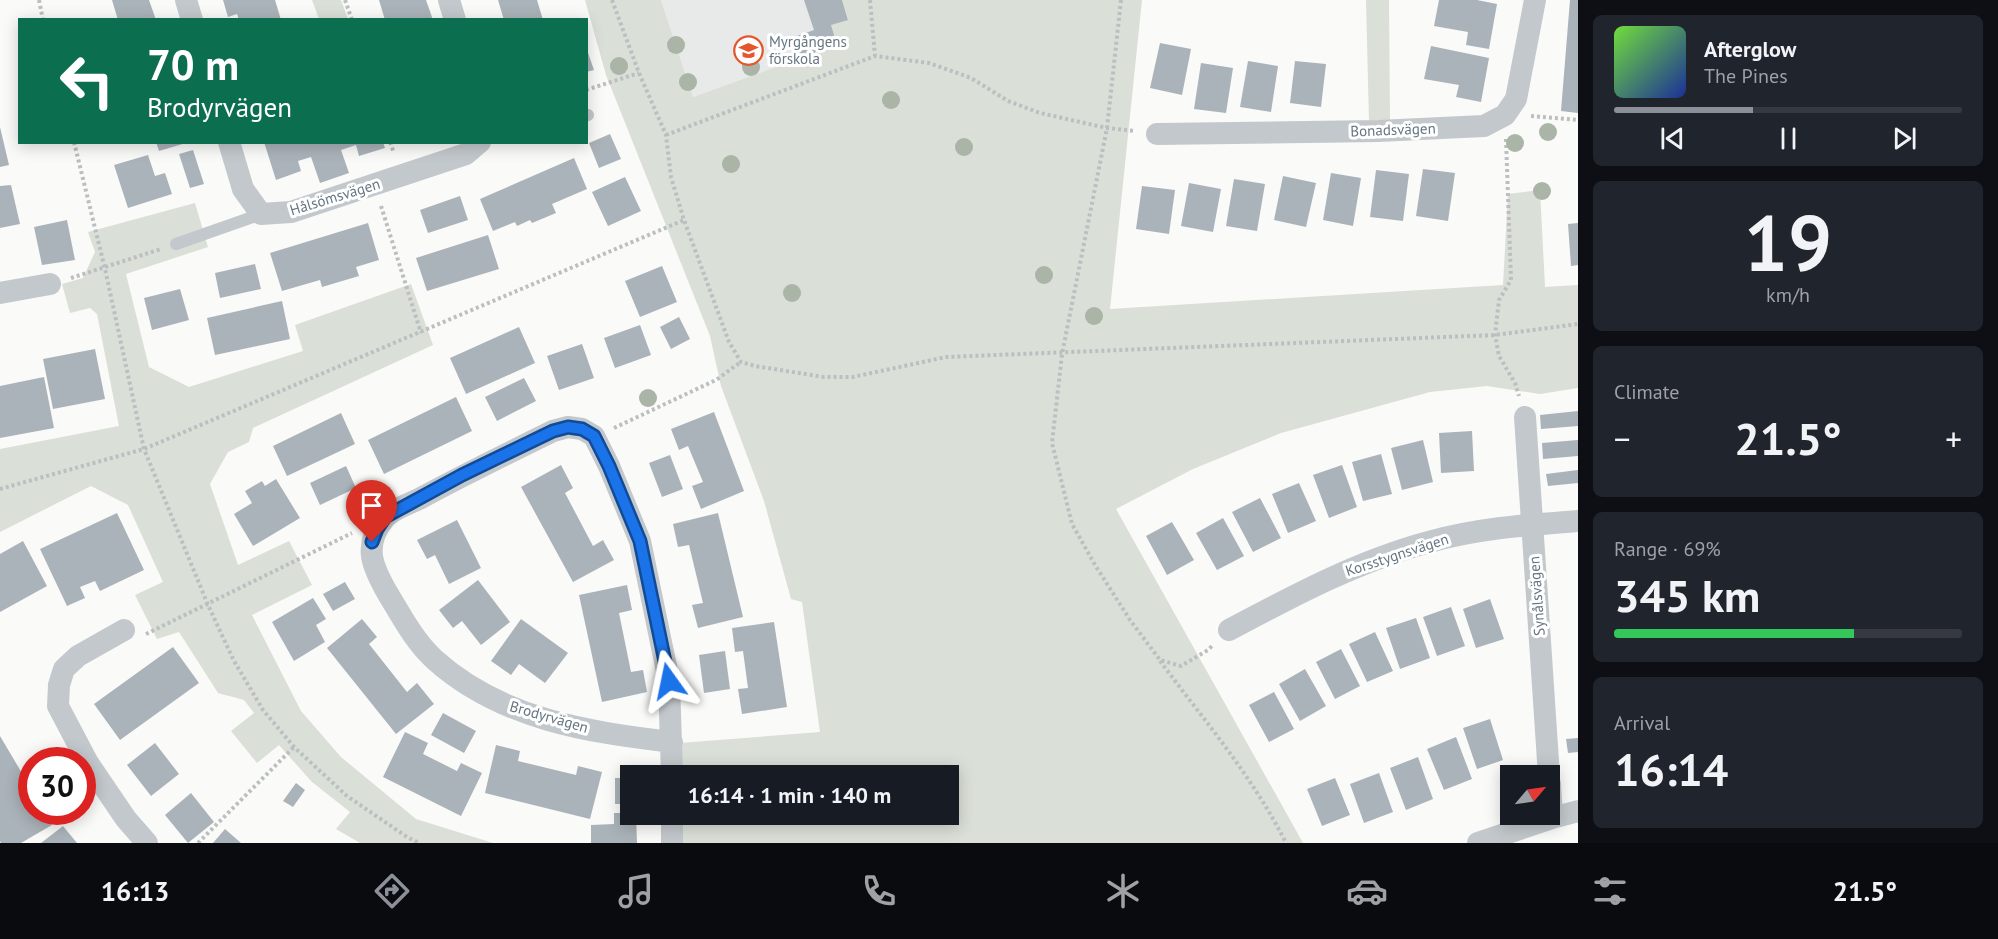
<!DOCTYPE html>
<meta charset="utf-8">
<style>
body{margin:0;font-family:"PT Sans",sans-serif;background:#20242c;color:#f1f3f6;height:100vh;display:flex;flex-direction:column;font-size:22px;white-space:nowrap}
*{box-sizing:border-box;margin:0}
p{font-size:20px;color:#9ea1a6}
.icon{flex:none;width:33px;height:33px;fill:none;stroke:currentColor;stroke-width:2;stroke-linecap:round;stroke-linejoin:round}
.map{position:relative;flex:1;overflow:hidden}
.side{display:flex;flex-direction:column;gap:15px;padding:15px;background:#0d0f14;width:420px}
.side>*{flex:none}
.top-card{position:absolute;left:18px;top:18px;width:570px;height:126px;border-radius:0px;box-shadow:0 3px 15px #0003;background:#0b6e4f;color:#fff;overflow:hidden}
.needle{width:39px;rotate:61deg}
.fabs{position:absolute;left:1500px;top:765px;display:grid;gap:12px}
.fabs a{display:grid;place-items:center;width:60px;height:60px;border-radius:0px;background:#171b24;box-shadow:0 3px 15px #0003;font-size:30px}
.speed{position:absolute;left:18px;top:747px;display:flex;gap:12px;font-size:30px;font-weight:700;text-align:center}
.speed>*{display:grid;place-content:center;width:78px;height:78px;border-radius:50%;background:#171b24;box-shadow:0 3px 15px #0003;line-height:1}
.speed .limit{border:9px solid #d22;background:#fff;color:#111}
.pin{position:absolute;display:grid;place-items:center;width:51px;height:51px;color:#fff;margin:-62px -26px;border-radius:50% 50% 50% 0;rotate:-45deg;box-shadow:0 0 6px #0007}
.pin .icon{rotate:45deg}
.me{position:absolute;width:66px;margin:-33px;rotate:348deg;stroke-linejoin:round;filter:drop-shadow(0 0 4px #0008)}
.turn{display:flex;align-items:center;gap:21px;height:126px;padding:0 30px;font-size:27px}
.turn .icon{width:78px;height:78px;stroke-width:2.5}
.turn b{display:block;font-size:42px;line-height:51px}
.big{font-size:45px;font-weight:600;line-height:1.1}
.side .tile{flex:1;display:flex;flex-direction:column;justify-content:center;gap:9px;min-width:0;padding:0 21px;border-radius:9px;background:#20242c}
.side .dial{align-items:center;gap:0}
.dial b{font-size:78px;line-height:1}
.song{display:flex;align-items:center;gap:18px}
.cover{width:72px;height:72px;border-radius:9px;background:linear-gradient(135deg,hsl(100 70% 55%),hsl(230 70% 35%))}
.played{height:6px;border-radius:3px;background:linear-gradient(90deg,#8c9099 40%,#363941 40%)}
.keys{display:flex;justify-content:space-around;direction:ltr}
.heat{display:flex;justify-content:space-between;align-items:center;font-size:33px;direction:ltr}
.charge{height:9px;border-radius:4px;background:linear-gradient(90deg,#34c759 69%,#363941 0)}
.trip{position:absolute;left:620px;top:765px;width:339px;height:60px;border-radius:0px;background:#171b24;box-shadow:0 3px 15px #0003;font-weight:600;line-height:60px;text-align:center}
.dock{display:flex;height:96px;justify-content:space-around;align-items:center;background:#090b0e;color:#9ea1a6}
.dock .icon{width:42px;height:42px}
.dock .on{color:#8c9099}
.dock b{font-size:27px;color:#f1f3f6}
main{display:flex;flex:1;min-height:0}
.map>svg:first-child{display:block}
.built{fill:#e8e9e9}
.green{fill:#dadfd7}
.building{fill:#aab3b9}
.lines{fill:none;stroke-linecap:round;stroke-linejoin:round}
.path{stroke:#bbbfc2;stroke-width:4;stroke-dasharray:3 3;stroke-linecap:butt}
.service{stroke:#c3c8cc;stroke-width:12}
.minor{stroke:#c3c8cc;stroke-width:22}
.tree{fill:#aab4a7}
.route-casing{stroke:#114b97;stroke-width:15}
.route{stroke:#1a73e8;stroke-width:10}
.labels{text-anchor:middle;stroke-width:6;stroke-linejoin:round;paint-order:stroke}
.poi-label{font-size:15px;fill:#657683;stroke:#fff;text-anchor:start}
.street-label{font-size:15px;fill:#657683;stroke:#fff}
</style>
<main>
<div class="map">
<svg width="1578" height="843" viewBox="0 0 1578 843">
<rect width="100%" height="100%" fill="#fafaf8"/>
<path class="built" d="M661,0H842L848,20L837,45L693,97Z"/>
<path class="green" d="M312,0H341L348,19H319Z
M585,0H661L693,97L837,45L831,25L848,19L842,0H1142L1110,309L1503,285L1508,194L1540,190L1545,287L1578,285V388L1540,394L1487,386L1430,392L1281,433L1193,469L1116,509L1303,843H680V815L948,814V776L680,775V743L820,732L802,602L791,599L764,501L721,386L710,336L606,75Z
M1366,0H1389L1390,120L1369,121Z
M195,203L208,247L126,274L149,367L189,387L303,351L295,325L411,284L433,345L253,428L249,442L228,452L210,484L238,565L289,541L312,585L252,615L301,711L341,757L416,819L493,843H360L336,829L350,812L312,782L279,745L257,763L231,731L254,713L244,700L218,693L179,632L157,639L135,595L163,582L128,505L91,486L0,532V449L119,426L97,314L90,308L70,313L62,284L83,278L95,252L88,232Z"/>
<path class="building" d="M112,0H149L156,20H118Z
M223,0H275L281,20H239L237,14L228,17Z
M379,0H426L433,20H385Z
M498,0H537L543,20H504Z
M804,0H842L848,20L831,25L837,45L801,57L794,37L814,30Z
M1439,0H1477L1497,4L1489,49L1466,45L1468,32L1434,26Z
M1570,0H1578V113L1561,111Z
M1160,43L1191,49L1182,95L1150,88Z
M1431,46L1489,58L1481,102L1456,97L1459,85L1424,79Z
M586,47L594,70L586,72Z
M1248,61L1278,66L1271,112L1240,107Z
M1295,61L1326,64L1321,107L1290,103Z
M1201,63L1233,68L1226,113L1194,109Z
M0,127L9,165L0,167Z
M610,134L621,159L599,168L589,143Z
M156,142H186V143L159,151Z
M264,142H383L385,148L359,156L356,145L341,150L349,173L320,183L311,157L298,161L301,171L276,180Z
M193,150L204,184L190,188L179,154Z
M148,155L155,176L165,173L172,194L128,208L114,165Z
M574,158L587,189L552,204L556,213L532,223L530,220L517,226L515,222L493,231L480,199Z
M1423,169L1455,173L1448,221L1416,216Z
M1376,170L1409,174L1403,221L1370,217Z
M1331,173L1361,178L1353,226L1323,220Z
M1283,176L1316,183L1306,227L1274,220Z
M625,177L641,211L608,226L592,192Z
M1234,179L1265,184L1257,231L1226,226Z
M1189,183L1221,189L1213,232L1181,226Z
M11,185L20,224L0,228V186Z
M1142,186L1175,190L1169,234L1136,229Z
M460,196L468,220L428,233L420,210Z
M67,220L75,260L42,265L34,227Z
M368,223L379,260L356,267L359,276L322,287L320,280L282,291L270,253Z
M1578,223V265L1571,266L1568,224Z
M488,235L499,269L427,291L416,258Z
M255,264L261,289L220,298L215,273Z
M662,266L677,302L640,317L625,281Z
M180,289L189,320L152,330L144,298Z
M282,301L290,339L215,355L207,318Z
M679,317L690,339L671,349L660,327Z
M640,325L651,355L615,368L604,338Z
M519,327L535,363L466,394L450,358Z
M582,344L594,378L559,390L547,356Z
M95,349L105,399L53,409L43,359Z
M44,377L54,428L0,438V386Z
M524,378L536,401L497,421L485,397Z
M456,397L472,431L384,474L368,440Z
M1578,411V426L1541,429L1540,415Z
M714,412L744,491L701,509L692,486L703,482L688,446L679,450L671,429Z
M341,413L355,444L287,476L273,446Z
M1472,431L1474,471L1441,473L1439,433Z
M1423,440L1433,482L1402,490L1391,448Z
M1578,440V456L1543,459L1542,443Z
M1381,454L1392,494L1363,501L1352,462Z
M670,455L683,489L662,497L649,463Z
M561,465L573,488L565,493L593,546L603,540L614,560L573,582L521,487Z
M1342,465L1357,507L1329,518L1313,475Z
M346,466L356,488L320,505L310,483Z
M1578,470V483L1548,486L1546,474Z
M276,479L300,518L253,546L234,514L252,503L245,491L262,481L265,486Z
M1299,483L1316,521L1288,533L1272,494Z
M1260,498L1281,538L1253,552L1232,512Z
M117,513L144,570L100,591L95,581L80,587L85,598L67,606L40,549Z
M718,513L743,617L698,628L692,605L703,603L689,545L678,547L673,524Z
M1223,518L1244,556L1217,570L1196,533Z
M457,520L481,568L449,584L435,555L427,559L417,540Z
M1172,522L1194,560L1167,575L1146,536Z
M23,541L47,586L0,612V554Z
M478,580L510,622L481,645L462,621L453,628L439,610Z
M345,582L355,599L333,611L323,594Z
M627,585L632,610L619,613L631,672L643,670L647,692L602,702L579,595Z
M313,598L326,619L316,625L325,642L294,661L272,622Z
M1490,599L1504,639L1476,648L1463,609Z
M1451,607L1465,646L1437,656L1423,617Z
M1416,618L1430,658L1400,669L1386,628Z
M362,619L377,637L369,644L407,692L417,683L434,704L396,734L327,648Z
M521,619L568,653L545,683L519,664L511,675L491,661Z
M774,622L787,707L742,714L738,689L748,688L743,651L735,652L732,628Z
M1375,632L1393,671L1367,682L1349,644Z
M173,647L199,683L120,740L94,704Z
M1341,649L1360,686L1335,699L1316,662Z
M725,651L730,689L704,693L699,655Z
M1305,669L1326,706L1300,721L1279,684Z
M1274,692L1294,729L1269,742L1249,705Z
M443,713L476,731L464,753L431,735Z
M1490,719L1503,760L1477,769L1463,728Z
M405,732L428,743L423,754L457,771L461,763L482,773L461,816L383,777Z
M0,736L32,790V812H44L52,825L21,843H1L0,841Z
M1456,737L1472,779L1444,790L1427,749Z
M1578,738V752L1568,753L1566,739Z
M155,743L179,774L151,796L127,765Z
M496,745L520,751L518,761L576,775L578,766L602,772L590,819L485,793Z
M1418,757L1433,799L1406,810L1390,768Z
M1379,773L1393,812L1364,823L1350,784Z
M615,778H630V804H615Z
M1335,778L1350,815L1322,826L1307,789Z
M296,783L305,790L293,807L283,801Z
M191,793L214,822L188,843L165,815Z
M614,813H630V814H636L637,843H591V825L614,824Z
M63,826L77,843H41Z
M225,829L241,843H213Z"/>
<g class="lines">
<path class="path" d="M39,0L43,20
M345,0L352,20
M612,0L639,73L666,135L671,177L684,220L729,342L741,362L755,366L824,377H853L946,357L1495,335L1578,324
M870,0L875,56
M1121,0L1107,128L1062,354L1052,443L1072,524L1095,565L1130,620L1160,660L1181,666L1208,650L1213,645
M586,90L639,73
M1531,116L1578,120
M666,135L875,56L929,63L971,78L1008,101L1040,113L1107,128L1135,131
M1506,139L1511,280L1499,300L1495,335L1499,356L1515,383L1519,396
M74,142L105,269L144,449L208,605L234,661L263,710L294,747L347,796L407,837L419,843
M390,142L394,153
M381,206L421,333
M71,278L161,249
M614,428L716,380L741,362
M0,489L144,449L684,220
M146,634L352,533
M1160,661C1204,720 1253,777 1286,843
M198,843L294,747"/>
<path class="service" d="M586,116L588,115
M176,244L261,214"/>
<path class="minor" d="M186,0L192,20
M449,0L455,20
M1157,134L1378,131L1484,126L1505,115L1516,99L1535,0
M229,142L243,189L261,214L291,212L466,154L480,142
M0,293L50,284
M1525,417L1549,776
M124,630L78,656L64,669L59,685L58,706L88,763L126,819L147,843
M1229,630C1293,596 1358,561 1429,542C1478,528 1528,525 1578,521
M672,776L669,681L640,541L609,466L594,436L582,429L568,427L553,431C508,453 463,475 419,499C408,504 391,510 384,519C362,546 373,568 388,594C402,617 415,642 435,660C501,719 587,732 672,742
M1552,818L1578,811
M672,843V814
M1478,843L1552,818L1550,784"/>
</g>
<g class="tree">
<circle cx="676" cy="45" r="9"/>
<circle cx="619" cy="66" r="9"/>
<circle cx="751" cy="67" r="9"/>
<circle cx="688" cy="82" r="9"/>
<circle cx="891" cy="100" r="9"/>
<circle cx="1548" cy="132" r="9"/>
<circle cx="1515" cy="143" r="9"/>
<circle cx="964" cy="147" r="9"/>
<circle cx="731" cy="164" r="9"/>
<circle cx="1542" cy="191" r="9"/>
<circle cx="1044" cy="275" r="9"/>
<circle cx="792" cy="293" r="9"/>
<circle cx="1094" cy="316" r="9"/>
<circle cx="648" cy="398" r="9"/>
</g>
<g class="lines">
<defs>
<path id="route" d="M372,542L377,529L385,517L462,475L553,431L568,427L582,429L594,436L609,466L640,541L669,681"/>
</defs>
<use href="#route" class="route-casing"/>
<use href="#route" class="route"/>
</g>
<defs>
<symbol id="school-ring" viewBox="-11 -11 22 22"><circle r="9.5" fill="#fff" stroke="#e4572e" stroke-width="1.5"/><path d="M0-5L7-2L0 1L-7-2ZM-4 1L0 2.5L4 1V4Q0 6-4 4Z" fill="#e4572e"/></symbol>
</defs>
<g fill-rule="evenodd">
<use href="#school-ring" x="732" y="34" width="33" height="33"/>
</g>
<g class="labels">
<g class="poi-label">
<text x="769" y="47">Myrgångens<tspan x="769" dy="17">förskola</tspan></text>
</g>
<g class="street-label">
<text transform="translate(1393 130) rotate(-2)" y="5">Bonadsvägen</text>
<text transform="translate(335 197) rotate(-17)" y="5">Hålsömsvägen</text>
<text transform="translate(1397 555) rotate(-18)" y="5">Korsstygnsvägen</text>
<text transform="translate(1537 596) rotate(-94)" y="5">Synålsvägen</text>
<text transform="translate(549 717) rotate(16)" y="5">Brodyrvägen</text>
</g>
</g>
</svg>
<div class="fabs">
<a><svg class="needle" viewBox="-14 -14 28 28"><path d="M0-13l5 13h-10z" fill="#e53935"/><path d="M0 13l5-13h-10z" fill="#9ea1a6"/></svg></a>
</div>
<div class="speed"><div class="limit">30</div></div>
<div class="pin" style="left:372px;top:542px;background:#d93025"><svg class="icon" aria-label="arrive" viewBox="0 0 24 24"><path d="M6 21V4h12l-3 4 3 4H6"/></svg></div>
<svg class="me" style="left:669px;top:681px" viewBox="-20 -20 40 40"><path d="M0-17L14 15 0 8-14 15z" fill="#1a73e8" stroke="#fff" stroke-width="4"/></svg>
<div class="trip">16:14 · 1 min · 140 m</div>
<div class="top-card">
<div class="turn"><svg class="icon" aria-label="left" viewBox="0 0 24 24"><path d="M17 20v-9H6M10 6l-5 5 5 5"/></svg><div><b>70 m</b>Brodyrvägen</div></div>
</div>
</div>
<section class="side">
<div class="tile">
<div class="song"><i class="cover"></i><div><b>Afterglow</b><p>The Pines</p></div></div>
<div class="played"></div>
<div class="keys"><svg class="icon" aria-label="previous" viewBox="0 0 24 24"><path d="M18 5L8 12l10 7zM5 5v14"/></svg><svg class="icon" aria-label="pause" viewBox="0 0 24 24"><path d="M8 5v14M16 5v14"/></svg><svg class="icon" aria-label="next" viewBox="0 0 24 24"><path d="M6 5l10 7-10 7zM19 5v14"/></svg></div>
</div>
<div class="tile dial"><b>19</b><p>km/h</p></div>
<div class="tile"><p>Climate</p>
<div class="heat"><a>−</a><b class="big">21.5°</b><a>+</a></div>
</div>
<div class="tile"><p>Range · 69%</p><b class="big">345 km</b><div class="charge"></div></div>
<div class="tile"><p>Arrival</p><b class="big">16:14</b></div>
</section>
</main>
<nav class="dock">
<b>16:13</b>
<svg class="icon on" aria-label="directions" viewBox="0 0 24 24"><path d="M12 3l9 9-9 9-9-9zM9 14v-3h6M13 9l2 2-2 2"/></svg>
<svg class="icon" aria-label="music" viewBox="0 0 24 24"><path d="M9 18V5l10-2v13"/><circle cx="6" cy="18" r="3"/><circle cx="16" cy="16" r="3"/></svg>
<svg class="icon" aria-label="phone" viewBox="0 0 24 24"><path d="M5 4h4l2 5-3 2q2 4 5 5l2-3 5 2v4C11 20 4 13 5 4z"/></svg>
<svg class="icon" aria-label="climate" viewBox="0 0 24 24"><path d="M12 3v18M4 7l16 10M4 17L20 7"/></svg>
<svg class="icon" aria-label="car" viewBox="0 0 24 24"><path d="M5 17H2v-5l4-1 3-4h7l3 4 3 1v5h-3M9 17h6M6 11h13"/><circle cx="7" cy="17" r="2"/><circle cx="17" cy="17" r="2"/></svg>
<svg class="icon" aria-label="filters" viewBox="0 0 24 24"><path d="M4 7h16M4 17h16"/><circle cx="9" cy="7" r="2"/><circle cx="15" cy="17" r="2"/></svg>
<b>21.5°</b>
</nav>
